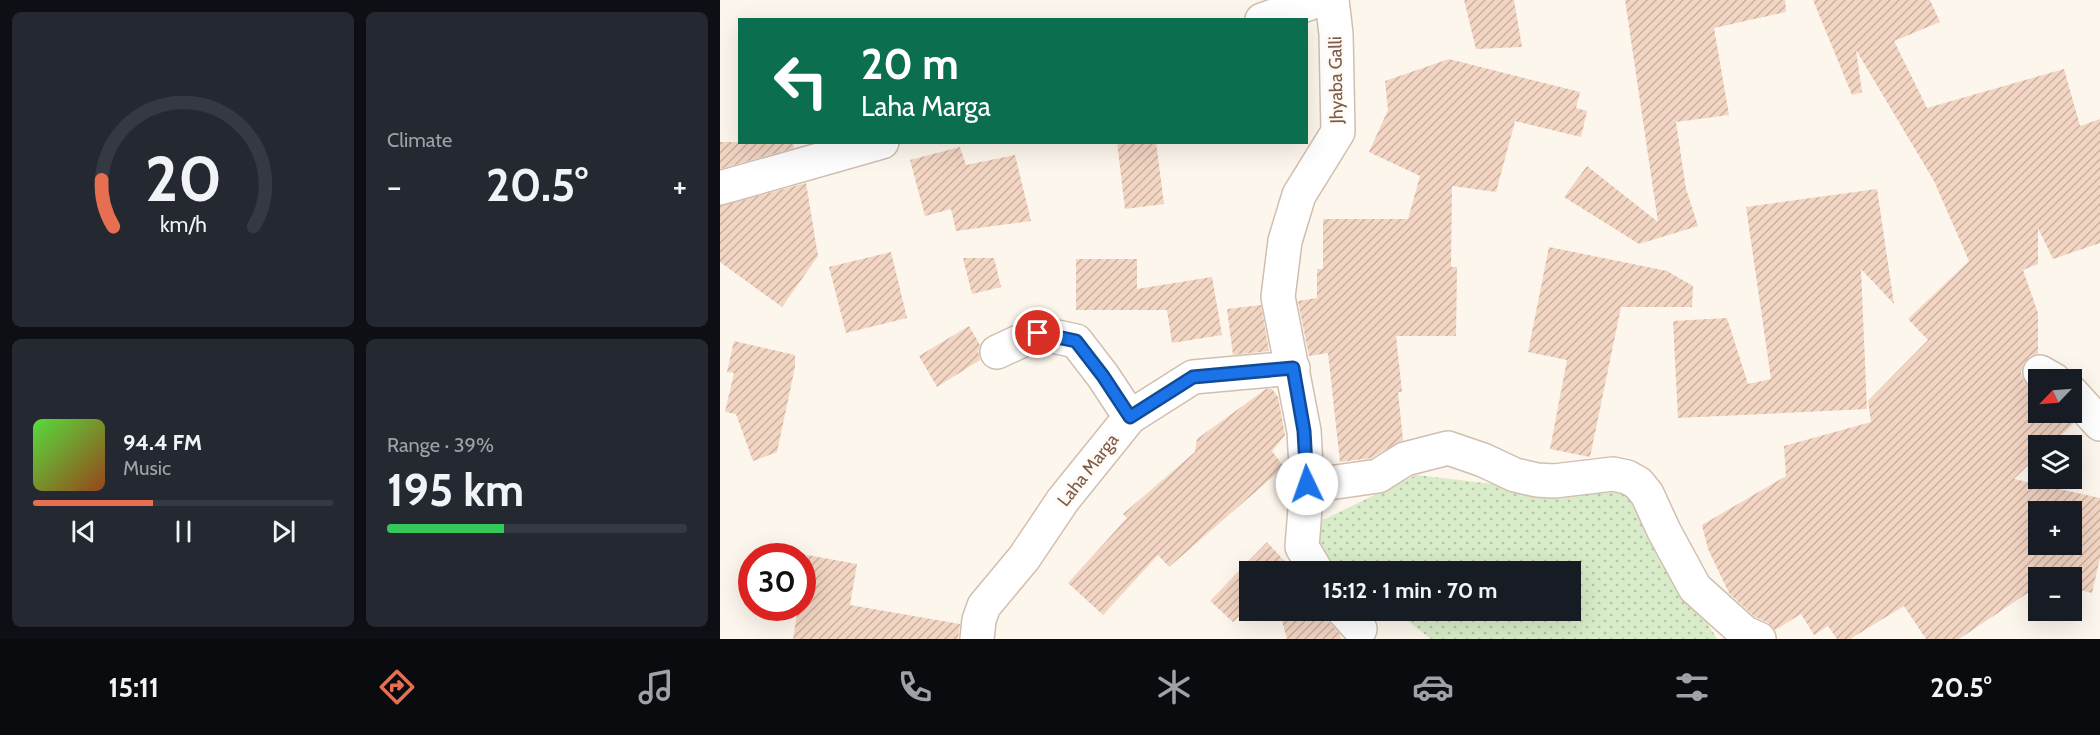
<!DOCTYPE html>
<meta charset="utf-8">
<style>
body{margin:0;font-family:Cabin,sans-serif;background:#242831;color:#f1f3f6;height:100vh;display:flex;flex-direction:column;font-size:22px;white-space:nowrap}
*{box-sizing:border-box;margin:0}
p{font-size:20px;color:#9ea1a6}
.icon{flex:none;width:33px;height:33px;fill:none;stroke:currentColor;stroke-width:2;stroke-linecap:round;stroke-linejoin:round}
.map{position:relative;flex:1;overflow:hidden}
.details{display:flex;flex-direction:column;gap:12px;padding:12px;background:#0d0f14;width:720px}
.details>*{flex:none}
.hud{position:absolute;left:18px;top:18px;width:570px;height:126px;border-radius:0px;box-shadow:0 6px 24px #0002;background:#0b6e4f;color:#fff;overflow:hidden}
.needle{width:39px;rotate:245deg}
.tools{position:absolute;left:1308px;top:369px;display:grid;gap:12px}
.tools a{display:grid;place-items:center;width:54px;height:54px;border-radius:0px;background:#171b24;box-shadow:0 6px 24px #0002;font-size:30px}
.speed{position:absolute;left:18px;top:543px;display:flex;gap:12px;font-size:30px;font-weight:700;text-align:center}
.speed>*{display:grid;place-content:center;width:78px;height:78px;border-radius:50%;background:#171b24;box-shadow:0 6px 24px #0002;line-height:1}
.speed .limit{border:9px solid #d22;background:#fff;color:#111}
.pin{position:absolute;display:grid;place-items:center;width:51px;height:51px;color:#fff;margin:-26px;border:3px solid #fff;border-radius:50%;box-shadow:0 2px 6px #0007}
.me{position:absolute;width:66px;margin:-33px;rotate:357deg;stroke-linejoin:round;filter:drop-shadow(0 0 4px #0008)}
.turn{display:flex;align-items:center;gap:21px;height:126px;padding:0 24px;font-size:27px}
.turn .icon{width:78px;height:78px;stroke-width:2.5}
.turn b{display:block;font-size:42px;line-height:51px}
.big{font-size:45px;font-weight:800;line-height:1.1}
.details .widget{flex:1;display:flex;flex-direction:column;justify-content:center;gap:9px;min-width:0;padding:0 21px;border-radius:9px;background:#242831}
.details .dial{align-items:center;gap:0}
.dial svg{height:156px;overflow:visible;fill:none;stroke:#363941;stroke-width:7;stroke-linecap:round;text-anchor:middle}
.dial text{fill:#f1f3f6;stroke:none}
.song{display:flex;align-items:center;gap:18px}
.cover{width:72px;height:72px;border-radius:9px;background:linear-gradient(135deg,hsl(110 70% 55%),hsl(20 70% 35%))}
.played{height:6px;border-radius:3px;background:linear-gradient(90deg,#e76f51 40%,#363941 40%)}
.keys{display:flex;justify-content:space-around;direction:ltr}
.heat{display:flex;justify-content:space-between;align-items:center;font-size:33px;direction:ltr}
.charge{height:9px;border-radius:4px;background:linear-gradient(90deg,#34c759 39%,#363941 0)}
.details .tiles{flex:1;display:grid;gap:12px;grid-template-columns:repeat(2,1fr)}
.trip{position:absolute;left:519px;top:561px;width:342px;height:60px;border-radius:0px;background:#171b24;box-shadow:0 6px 24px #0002;font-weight:800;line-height:60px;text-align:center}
.tabs{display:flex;height:96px;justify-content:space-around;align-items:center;background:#090b0e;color:#9ea1a6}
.tabs .icon{width:42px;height:42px}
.tabs .on{color:#e76f51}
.tabs b{font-size:27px;color:#f1f3f6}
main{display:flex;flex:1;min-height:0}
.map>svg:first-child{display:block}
.park{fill:url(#park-dots)}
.building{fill:url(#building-hatch);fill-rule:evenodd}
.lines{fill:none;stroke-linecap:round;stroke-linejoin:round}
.minor-casing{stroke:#d1beb0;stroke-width:36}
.minor{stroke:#fff;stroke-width:33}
.route-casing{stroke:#114b97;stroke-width:15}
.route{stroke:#1a73e8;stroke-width:10}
.labels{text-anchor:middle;stroke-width:5;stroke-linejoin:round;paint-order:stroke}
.street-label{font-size:18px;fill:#7a5c4d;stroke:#fffaf3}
</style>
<main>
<section class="details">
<div class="tiles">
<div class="widget dial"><svg viewBox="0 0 100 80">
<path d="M14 69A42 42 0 1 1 86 69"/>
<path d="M14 69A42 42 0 0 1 8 45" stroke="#e76f51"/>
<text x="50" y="56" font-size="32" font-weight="700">20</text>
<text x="50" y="72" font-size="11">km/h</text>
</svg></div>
<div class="widget"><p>Climate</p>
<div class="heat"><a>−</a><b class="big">20.5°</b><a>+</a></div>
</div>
<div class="widget">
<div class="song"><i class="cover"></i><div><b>94.4 FM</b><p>Music</p></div></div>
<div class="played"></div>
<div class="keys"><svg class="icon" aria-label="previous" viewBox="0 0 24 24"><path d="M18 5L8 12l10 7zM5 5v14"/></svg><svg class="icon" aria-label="pause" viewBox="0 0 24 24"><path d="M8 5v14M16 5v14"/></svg><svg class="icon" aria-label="next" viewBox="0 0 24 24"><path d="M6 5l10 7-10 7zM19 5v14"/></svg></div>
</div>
<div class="widget"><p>Range · 39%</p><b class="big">195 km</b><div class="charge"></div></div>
</div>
</section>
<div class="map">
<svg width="1380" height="639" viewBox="0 0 1380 639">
<defs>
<pattern id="park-dots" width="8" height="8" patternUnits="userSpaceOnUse" patternTransform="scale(1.5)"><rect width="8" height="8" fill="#d8ecc9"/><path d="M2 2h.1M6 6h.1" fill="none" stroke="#b4c2a5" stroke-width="1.8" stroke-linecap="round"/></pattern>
<pattern id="building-hatch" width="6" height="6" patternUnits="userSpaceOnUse" patternTransform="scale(1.5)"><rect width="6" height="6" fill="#f3d5c3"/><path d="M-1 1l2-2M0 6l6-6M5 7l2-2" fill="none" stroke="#cab0a1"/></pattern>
</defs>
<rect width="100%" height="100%" fill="#fdf6ec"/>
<path class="park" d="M696,475L782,485L907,490L997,639H711L675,611L850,610V572L625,571L576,533Z"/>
<path class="building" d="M744,0H794L802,47L756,49Z
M905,0H1065L1066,12L994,28L1009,115L956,122L966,189L978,226L919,244L844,197L867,166L938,222Z
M1093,0H1210L1220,22L1174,41L1207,108L1344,69L1360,126L1380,119V243L1333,259L1318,228V264L1303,270L1318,313V354L1310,356L1304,363L1301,373L1304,381L1318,393V412H1344L1354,423L1330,446H1318V456L1294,479L1380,498V558L1372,593L1352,588V578H1318V586L1239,639H1206L1184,606L1130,639H1117L1108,626L1094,635L1081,614L1055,630L1047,622L1035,617L1009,593L988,549L982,525L1066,476L1064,446L1151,422L1148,401L1208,340L1188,319L1249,261L1214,181L1136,50L1142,92L1132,95ZM1318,512H1352V544H1318Z
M729,59L860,92L856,108L867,111L861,137L795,121L776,192L732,186L731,267H737L736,336H676L682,392H678L683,440L651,458L620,462L608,353L589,356L578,301L597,298V269H603V219H688L700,176L649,152L668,110L665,81Z
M0,142H73L74,148L0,169Z
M397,142H436L444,204L405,209Z
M240,147L246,165L295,155L311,221L236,231L231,209L205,216L190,160Z
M86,183L98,256L62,307L0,262V206Z
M1157,189L1174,304L1141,269L1147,409L958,418L953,321L1007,318L1028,384L1051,379L1026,207Z
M829,247L947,271L973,286L972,307H901L870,457L830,449L847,360L808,352Z
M171,252L187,318L126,333L109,267Z
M243,258H274L281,287L252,294Z
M356,259H417V289L492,277L502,335L452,343L447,310H356Z
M541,305L549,351L513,355L507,309Z
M249,326L260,345L258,351L260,360L217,387L199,356Z
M14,341L75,355V367L57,452L33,461L16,414L5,412L14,373L7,372Z
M546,389H552L558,397L565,435L552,451L564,467L449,567L438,555L383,615L348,583L407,518L403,514L475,452L477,439Z
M547,542L571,568L567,572H530V607L513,622L490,601Z
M87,555L137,564L130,605L240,624L238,639H73L78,608H82V581Z
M559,610H605L609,622L620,634L621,639H567Z"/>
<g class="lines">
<defs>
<path id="minor" d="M542,20L599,0
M0,188L162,142
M277,352L318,333L356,341L383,376L410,417
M1320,372L1334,380
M1352,393L1380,424
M587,484L609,483L658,476L685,459L728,448L763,460L795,475L817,480L834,481L893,474L907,477L918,483L927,494L944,531L975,588L1025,633L1039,639
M597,572L582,547L587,484L584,431L558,297L565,241L579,195L618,132L616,34L612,0
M623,610L640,629
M257,639L259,620L264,606L304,558L343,500L410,417L473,377L573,368"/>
</defs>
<use href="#minor" class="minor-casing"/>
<use href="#minor" class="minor"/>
</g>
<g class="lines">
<defs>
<path id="route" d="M318,333L356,341L383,376L410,417L473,377L573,368L584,431L587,484"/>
</defs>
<use href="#route" class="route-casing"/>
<use href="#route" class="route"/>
</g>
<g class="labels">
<g class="street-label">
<text transform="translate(616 80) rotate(-91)" y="6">Jhyaba Galli</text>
<text transform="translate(368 470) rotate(-52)" y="6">Laha Marga</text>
</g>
</g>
</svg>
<div class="tools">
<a><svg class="needle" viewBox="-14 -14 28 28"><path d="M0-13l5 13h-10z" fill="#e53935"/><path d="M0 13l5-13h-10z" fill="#9ea1a6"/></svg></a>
<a><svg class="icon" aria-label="layers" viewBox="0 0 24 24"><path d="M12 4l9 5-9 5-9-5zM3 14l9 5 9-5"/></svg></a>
<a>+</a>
<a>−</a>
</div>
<div class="speed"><div class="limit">30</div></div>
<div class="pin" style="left:318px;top:333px;background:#d93025"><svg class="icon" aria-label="arrive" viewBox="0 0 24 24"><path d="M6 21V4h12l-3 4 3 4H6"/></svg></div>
<svg class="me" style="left:587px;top:484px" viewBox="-20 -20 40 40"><circle r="19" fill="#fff"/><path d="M0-13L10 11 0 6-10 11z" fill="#1a73e8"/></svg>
<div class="trip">15:12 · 1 min · 70 m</div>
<div class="hud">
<div class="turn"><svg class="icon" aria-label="left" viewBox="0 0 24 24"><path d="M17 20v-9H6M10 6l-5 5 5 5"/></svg><div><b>20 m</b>Laha Marga</div></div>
</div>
</div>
</main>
<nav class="tabs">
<b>15:11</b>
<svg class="icon on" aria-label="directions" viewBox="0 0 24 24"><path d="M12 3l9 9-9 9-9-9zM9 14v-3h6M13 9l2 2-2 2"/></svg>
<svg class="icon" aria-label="music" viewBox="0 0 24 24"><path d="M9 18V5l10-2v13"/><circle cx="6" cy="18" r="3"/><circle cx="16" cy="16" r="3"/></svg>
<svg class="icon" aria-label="phone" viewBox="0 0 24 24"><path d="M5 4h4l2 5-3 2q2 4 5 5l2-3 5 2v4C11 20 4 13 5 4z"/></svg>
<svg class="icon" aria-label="climate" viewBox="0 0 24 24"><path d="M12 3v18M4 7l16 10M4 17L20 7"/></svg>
<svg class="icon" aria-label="car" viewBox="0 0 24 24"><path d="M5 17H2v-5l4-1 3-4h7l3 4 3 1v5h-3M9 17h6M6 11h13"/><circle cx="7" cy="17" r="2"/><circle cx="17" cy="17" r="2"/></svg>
<svg class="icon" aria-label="filters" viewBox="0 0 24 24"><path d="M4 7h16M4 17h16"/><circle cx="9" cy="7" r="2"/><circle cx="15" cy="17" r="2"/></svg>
<b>20.5°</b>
</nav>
